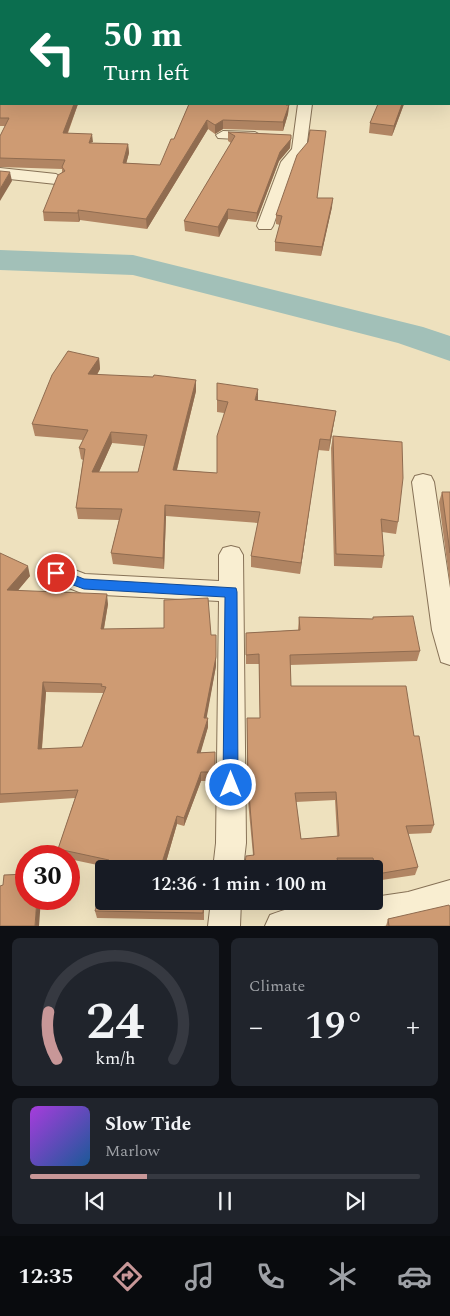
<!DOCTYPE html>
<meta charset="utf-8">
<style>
body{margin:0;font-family:Spectral,serif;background:#20242c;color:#f1f3f6;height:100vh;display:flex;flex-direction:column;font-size:19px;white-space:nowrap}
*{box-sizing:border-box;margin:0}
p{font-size:16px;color:#9ea1a6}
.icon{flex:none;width:28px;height:28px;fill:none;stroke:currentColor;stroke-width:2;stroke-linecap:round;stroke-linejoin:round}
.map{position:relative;height:926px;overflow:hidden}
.sheet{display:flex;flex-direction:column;gap:12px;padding:12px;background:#0d0f14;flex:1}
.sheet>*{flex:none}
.top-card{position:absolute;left:0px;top:0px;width:450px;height:105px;box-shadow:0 5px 20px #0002;background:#0b6e4f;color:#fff;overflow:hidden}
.speed{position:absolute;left:15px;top:845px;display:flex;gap:10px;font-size:25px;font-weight:700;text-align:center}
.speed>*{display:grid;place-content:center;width:65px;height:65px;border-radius:50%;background:#171b24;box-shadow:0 5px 20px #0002;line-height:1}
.speed .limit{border:8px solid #d22;background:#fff;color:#111}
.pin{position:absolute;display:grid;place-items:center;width:42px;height:42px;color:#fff;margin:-21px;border:2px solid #fff;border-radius:50%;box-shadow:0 1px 5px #0007}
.me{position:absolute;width:55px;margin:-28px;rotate:0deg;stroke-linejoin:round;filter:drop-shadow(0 0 4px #0008)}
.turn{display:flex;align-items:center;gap:18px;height:105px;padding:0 20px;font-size:22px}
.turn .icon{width:65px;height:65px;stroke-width:2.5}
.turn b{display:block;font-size:35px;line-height:42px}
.big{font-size:38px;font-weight:600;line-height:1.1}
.sheet .tile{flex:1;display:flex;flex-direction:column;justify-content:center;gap:8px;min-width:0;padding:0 18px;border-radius:8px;background:#20242c}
.sheet .dial{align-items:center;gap:0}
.dial svg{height:130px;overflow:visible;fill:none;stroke:#363941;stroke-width:7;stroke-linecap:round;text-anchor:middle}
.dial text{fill:#f1f3f6;stroke:none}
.song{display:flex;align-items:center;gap:15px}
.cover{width:60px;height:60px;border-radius:8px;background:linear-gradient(135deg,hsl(280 70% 55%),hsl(210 70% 35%))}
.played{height:5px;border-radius:2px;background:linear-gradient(90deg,#c89798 30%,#363941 30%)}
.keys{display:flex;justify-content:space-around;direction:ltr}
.heat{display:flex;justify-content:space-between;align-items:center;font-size:28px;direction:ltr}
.sheet .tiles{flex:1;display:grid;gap:12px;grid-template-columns:1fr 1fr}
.tile:last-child{grid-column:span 2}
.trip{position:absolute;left:95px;top:860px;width:288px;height:50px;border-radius:5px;background:#171b24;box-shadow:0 5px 20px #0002;font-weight:600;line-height:50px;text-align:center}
.dock{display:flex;height:80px;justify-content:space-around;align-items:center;background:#090b0e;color:#9ea1a6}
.dock .icon{width:35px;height:35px}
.dock .current{color:#c89798}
.dock b{font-size:22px;color:#f1f3f6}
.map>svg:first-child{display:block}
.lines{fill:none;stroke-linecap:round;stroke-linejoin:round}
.river{fill:#a2c0b8;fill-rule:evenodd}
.street-casing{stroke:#877257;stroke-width:2}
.highway-casing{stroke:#543f2b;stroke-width:1}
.street{fill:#f9eed1;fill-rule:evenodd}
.highway{fill:#e1a34c;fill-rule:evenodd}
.wall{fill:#b18563;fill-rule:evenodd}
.shaded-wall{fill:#906c50}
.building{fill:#ce9b73;stroke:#906c50;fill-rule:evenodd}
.route{fill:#1a73e8;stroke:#114b97}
</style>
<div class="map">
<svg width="450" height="926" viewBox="0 0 450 926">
<rect width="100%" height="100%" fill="#eee1be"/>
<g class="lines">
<path class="river" d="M0,250L133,255L423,327L450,336V361L398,343L133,275L0,270Z"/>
<defs>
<path id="street" d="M298,104H312L306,150L295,163L273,226L271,229H259L257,226L281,162L292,149Z
M223,131L255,132L262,136L255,140L218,138L216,135Z
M0,168L56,174L64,179L56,184L0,178Z
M423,474L431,476L434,482L450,588V665L441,662L432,630L412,482L415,476Z
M231,546L239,548L243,555L246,843L243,869H213L216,843L219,601L84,594L49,580L45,573L49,566L57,563L85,574L219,581V555L223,548Z
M450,880V910L408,922L384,926H265L270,915C301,902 340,901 374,901V897L408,892Z
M211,901H241L240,926H208Z"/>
<path id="highway" d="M415,0H434V1H416Z
M449,3H450V11H449Z"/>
</defs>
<use href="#street" class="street-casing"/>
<use href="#highway" class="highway-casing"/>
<use href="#street" class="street"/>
<use href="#highway" class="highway"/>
</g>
<path class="wall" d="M0,0H135L134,1H1V48H0Z
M449,24H450V62H449Z
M1,49V104H78L68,133L93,143L128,144L129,153L126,163L160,165L174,139L189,104H287V105H289L288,114L283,131L223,129L215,134L208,129L147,229L80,220L79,222L44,221L43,212L62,172V169L0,167V136L5,126H0V50Z
M378,104H404L392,136L369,133L370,123Z
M326,131L317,198L332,207L321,256L275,251V242L280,225L276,224V215Z
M228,132L291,135L290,148L279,161L256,222L228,219L219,237L185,231L184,221L231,143L228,141Z
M99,358L100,369L97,375L196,380V391L177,470L217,473L224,413L217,412V383L258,400L336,411L329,451L318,450L300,574L251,567V556L258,523L166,516L164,569L113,564L111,553L119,520L78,519L76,508L83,460L81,459L79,448L83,440L35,436L32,424ZM112,443L144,446L138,472H99Z
M333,436L398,522L396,534L382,532L384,556L382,568L334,566L331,448Z
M442,492H450V584L439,502Z
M0,553L30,576L18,590L108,604L104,629L211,635L216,666L206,718L208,727L200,753L215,752V781H201L184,826L177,824L164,869H106L107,867L69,859V856H61L58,849L75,798L0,803ZM46,692L103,693V695L82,747L42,749Z
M299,617L373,619V617L420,651L417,661L290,665L291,686L414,736L434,825L431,833L408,834L418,867L415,875L375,881L374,878V869H371V866L338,865L339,869H241V863H245L253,855L247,790V718H260L259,664H246V633L298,630ZM335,800L337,836L301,839L296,802Z
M104,901H204V920L97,918L95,911Z
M244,901H263L244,903Z
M449,907L450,926H386L388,919Z"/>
<path class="shaded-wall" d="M128,0H135L134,1H127Z
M74,104H78L64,142L63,133Z
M402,104H404L392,136L394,126Z
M289,105L288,114L283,131V122Z
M207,120L208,129L147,229L146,219Z
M223,120V129L215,134V125Z
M92,134L93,142L89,143Z
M291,135L290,148L279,161L256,222L257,213L280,152Z
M128,144L129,153L124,172L123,163Z
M10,172L12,181L0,201V189Z
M333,198L332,207L321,256L322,247Z
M228,209V219L219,237L218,227Z
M78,210L80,220L79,222L78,213Z
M99,358L100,369L90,386L88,374Z
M196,380V391L174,481L173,470Z
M258,389V400L255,411V400Z
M336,411L334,422L329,451L330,440Z
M111,432L112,443L94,483L92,472Z
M320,439L318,450L300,574L301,563Z
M165,505L166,516L164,569L163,558Z
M28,566L30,576L10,600L7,590Z
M107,594L108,604L102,639L101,629Z
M216,635V666L205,727L204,718Z
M43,682L46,692L41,758L38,749Z
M208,718V727L198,762L197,753Z
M201,772V781L184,826V818Z
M177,816V824L164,869H160Z
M37,899H41L39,926H35Z"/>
<path class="building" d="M0,0H128L127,1H1V40H0Z
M242,0H357L356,1H242Z
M449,24H450V54H449Z
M1,49V64H0V50Z
M1,69V104H74L63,133L92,134L89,143L128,144L123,163L160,165L171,139H174L189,104H286V105H289L283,122L223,120L215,125L207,120L146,219L78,210V213L43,212L58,175L65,171L62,167L65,160L0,158V136L9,118H0V71Z
M378,104H402L394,126L370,123Z
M310,130L326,131L317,198H333L322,247L275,242L282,216L276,215L297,155L308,142Z
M228,132L291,135V139L280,152L257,213L228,209L218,227L184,221L235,136Z
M0,171L10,172L0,189Z
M68,351L99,358L88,374L153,377L154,375L196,380L173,470L217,473V436L228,402L217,400V383L258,389L255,400L336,411L330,440L320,439L301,563L251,556L260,512L165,505L163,558L111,553L122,509L76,508L85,449L79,448L88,430L32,424L52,375ZM111,432L147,435L138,472H92Z
M333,436L402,442L403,478L398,522L381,519L384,556L336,554Z
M442,492H450V553Z
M0,553L28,566L7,590L107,594L101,629L164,628V600L208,598L211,635H216V657L204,718H208L197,753L215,752V772H201L184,818L177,816L160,869H106L109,860L58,849L78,790L0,794ZM43,682L102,684L101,686L106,687L82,747L38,749Z
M413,616L420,651L290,655L291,686H406L414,736H419L434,825L406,826L418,867L377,874L373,858H337L339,869H242L241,863H245L246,856L254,855L248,782L247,718H260L259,654L246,655V633L300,630L299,617L373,619V617ZM336,792L339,836L301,839L295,793Z
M26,874V899H37L35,926H0V886L3,885L4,875Z
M104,878V901H204L203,913L95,911Z
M449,905L450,907V926H389L388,919Z"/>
<path class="route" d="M56,568L84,579L236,588L237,592L238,785L236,790L231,792L225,790L223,785L225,597L84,589L52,577L50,573Z"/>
</svg>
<div class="speed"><div class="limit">30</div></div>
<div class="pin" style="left:56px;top:573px;background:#d93025"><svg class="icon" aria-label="arrive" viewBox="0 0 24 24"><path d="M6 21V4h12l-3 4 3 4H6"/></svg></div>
<svg class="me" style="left:231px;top:785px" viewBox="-20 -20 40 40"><circle r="17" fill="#1a73e8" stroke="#fff" stroke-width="3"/><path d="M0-11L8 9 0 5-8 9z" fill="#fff"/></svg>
<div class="trip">12:36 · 1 min · 100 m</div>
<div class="top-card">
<div class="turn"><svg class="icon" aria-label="left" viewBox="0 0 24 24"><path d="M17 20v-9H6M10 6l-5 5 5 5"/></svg><div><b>50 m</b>Turn left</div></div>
</div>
</div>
<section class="sheet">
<div class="tiles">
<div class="tile dial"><svg viewBox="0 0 100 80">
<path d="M14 69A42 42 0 1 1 86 69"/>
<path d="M14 69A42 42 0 0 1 9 40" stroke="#c89798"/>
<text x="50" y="56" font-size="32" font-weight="700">24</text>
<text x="50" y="72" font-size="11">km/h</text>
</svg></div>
<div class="tile"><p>Climate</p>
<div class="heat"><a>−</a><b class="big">19°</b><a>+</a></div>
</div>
<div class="tile">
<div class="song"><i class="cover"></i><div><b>Slow Tide</b><p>Marlow</p></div></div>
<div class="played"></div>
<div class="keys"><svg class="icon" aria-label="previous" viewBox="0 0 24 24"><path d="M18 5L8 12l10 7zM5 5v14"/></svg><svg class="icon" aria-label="pause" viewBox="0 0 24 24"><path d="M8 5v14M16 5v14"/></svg><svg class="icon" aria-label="next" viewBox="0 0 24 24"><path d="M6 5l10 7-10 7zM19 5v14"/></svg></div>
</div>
</div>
</section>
<nav class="dock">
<b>12:35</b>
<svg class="icon current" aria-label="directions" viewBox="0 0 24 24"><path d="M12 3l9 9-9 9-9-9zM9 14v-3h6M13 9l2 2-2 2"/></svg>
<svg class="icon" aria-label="music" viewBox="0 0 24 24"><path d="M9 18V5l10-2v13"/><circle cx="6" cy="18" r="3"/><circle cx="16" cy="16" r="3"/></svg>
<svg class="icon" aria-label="phone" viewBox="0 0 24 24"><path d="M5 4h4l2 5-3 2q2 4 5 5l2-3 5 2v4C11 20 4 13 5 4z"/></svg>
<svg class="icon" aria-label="climate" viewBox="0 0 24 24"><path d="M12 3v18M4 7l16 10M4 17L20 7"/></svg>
<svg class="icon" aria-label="car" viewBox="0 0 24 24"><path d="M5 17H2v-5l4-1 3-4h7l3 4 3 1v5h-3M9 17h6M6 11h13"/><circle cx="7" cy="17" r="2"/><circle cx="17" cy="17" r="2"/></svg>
</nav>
